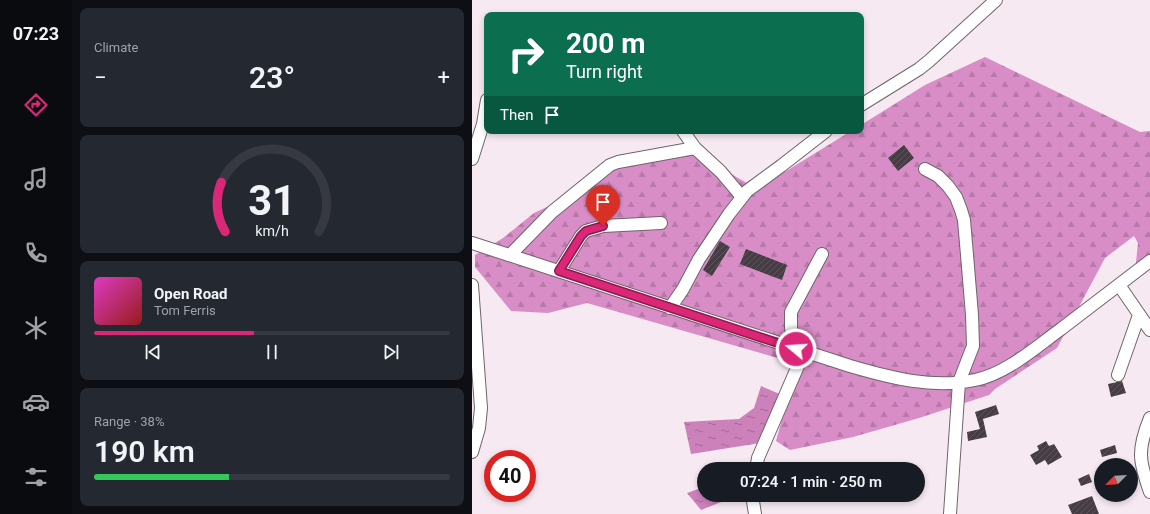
<!DOCTYPE html>
<meta charset="utf-8">
<style>
body{margin:0;font-family:Roboto,sans-serif;background:#242831;color:#f1f3f6;height:100vh;display:flex;flex-direction:column;font-size:15px;white-space:nowrap}
*{box-sizing:border-box;margin:0}
p{font-size:13px;color:#9ea1a6}
.icon{flex:none;width:22px;height:22px;fill:none;stroke:currentColor;stroke-width:2;stroke-linecap:round;stroke-linejoin:round}
.map{position:relative;flex:1;overflow:hidden}
.drawer{display:flex;flex-direction:column;gap:8px;padding:8px;background:#0d0f14;width:400px}
.drawer>*{flex:none}
.hud{position:absolute;left:12px;top:12px;width:380px;height:122px;border-radius:8px;box-shadow:0 2px 6px #0003;background:#0b6e4f;color:#fff;overflow:hidden}
.needle{width:26px;rotate:246deg}
.fabs{position:absolute;left:622px;top:458px;display:grid;gap:8px}
.fabs a{display:grid;place-items:center;width:44px;height:44px;border-radius:50%;background:#171b24;box-shadow:0 2px 6px #0003;font-size:20px}
.speed{position:absolute;left:12px;top:450px;display:flex;gap:8px;font-size:20px;font-weight:700;text-align:center}
.speed>*{display:grid;place-content:center;width:52px;height:52px;border-radius:50%;background:#171b24;box-shadow:0 2px 6px #0003;line-height:1}
.speed .limit{border:6px solid #d22;background:#fff;color:#111}
.pin{position:absolute;display:grid;place-items:center;width:34px;height:34px;color:#fff;margin:-41px -17px;border-radius:50% 50% 50% 0;rotate:-45deg;box-shadow:0 0 4px #0007}
.pin .icon{rotate:45deg}
.me{position:absolute;width:44px;margin:-22px;rotate:288deg;stroke-linejoin:round;filter:drop-shadow(0 0 3px #0008)}
.turn{display:flex;align-items:center;gap:14px;height:84px;padding:0 16px;font-size:18px}
.turn .icon{width:52px;height:52px;stroke-width:2.5}
.turn b{display:block;font-size:28px;line-height:34px}
.then{display:flex;align-items:center;height:38px;padding:0 16px;background:#0003;gap:8px;font-size:15px}
.big{font-size:30px;font-weight:600;line-height:1.1}
.drawer .widget{flex:1;display:flex;flex-direction:column;justify-content:center;gap:6px;min-width:0;padding:0 14px;border-radius:8px;background:#242831}
.drawer .dial{align-items:center;gap:0}
.dial svg{height:104px;overflow:visible;fill:none;stroke:#363941;stroke-width:7;stroke-linecap:round;text-anchor:middle}
.dial text{fill:#f1f3f6;stroke:none}
.song{display:flex;align-items:center;gap:12px}
.cover{width:48px;height:48px;border-radius:6px;background:linear-gradient(135deg,hsl(310 70% 55%),hsl(0 70% 35%))}
.played{height:4px;border-radius:2px;background:linear-gradient(90deg,#db2777 45%,#363941 45%)}
.keys{display:flex;justify-content:space-around;direction:ltr}
.heat{display:flex;justify-content:space-between;align-items:center;font-size:22px;direction:ltr}
.charge{height:6px;border-radius:3px;background:linear-gradient(90deg,#34c759 38%,#363941 0)}
.trip{position:absolute;left:225px;top:462px;width:228px;height:40px;border-radius:20px;background:#171b24;box-shadow:0 2px 6px #0003;font-weight:600;line-height:40px;text-align:center}
main{display:flex;flex:1;min-height:0}
.tabs{display:flex;flex-direction:column;width:72px;justify-content:space-around;align-items:center;background:#090b0e;color:#9ea1a6}
.tabs .icon{width:28px;height:28px}
.tabs .on{color:#db2777}
.tabs b{font-size:18px;color:#f1f3f6}
.map>svg:first-child{display:block}
.forest{fill:url(#forest-firs)}
.water{fill:url(#water-ripples)}
.building{fill:url(#building-hatch)}
.lines{fill:none;stroke-linecap:round;stroke-linejoin:round}
.minor-casing{stroke:#6f646c;stroke-width:14}
.minor{stroke:#fff;stroke-width:12}
.route-casing{stroke:#8e194d;stroke-width:10}
.route{stroke:#db2777;stroke-width:7}
</style>
<main>
<nav class="tabs">
<b>07:23</b>
<svg class="icon on" aria-label="directions" viewBox="0 0 24 24"><path d="M12 3l9 9-9 9-9-9zM9 14v-3h6M13 9l2 2-2 2"/></svg>
<svg class="icon" aria-label="music" viewBox="0 0 24 24"><path d="M9 18V5l10-2v13"/><circle cx="6" cy="18" r="3"/><circle cx="16" cy="16" r="3"/></svg>
<svg class="icon" aria-label="phone" viewBox="0 0 24 24"><path d="M5 4h4l2 5-3 2q2 4 5 5l2-3 5 2v4C11 20 4 13 5 4z"/></svg>
<svg class="icon" aria-label="climate" viewBox="0 0 24 24"><path d="M12 3v18M4 7l16 10M4 17L20 7"/></svg>
<svg class="icon" aria-label="car" viewBox="0 0 24 24"><path d="M5 17H2v-5l4-1 3-4h7l3 4 3 1v5h-3M9 17h6M6 11h13"/><circle cx="7" cy="17" r="2"/><circle cx="17" cy="17" r="2"/></svg>
<svg class="icon" aria-label="filters" viewBox="0 0 24 24"><path d="M4 7h16M4 17h16"/><circle cx="9" cy="7" r="2"/><circle cx="15" cy="17" r="2"/></svg>
</nav>
<section class="drawer">
<div class="widget"><p>Climate</p>
<div class="heat"><a>−</a><b class="big">23°</b><a>+</a></div>
</div>
<div class="widget dial"><svg viewBox="0 0 100 80">
<path d="M14 69A42 42 0 1 1 86 69"/>
<path d="M14 69A42 42 0 0 1 11 31" stroke="#db2777"/>
<text x="50" y="56" font-size="32" font-weight="700">31</text>
<text x="50" y="72" font-size="11">km/h</text>
</svg></div>
<div class="widget">
<div class="song"><i class="cover"></i><div><b>Open Road</b><p>Tom Ferris</p></div></div>
<div class="played"></div>
<div class="keys"><svg class="icon" aria-label="previous" viewBox="0 0 24 24"><path d="M18 5L8 12l10 7zM5 5v14"/></svg><svg class="icon" aria-label="pause" viewBox="0 0 24 24"><path d="M8 5v14M16 5v14"/></svg><svg class="icon" aria-label="next" viewBox="0 0 24 24"><path d="M6 5l10 7-10 7zM19 5v14"/></svg></div>
</div>
<div class="widget"><p>Range · 38%</p><b class="big">190 km</b><div class="charge"></div></div>
</section>
<div class="map">
<svg width="678" height="514" viewBox="0 0 678 514">
<defs>
<pattern id="forest-firs" width="22" height="20" patternUnits="userSpaceOnUse"><rect width="22" height="20" fill="#d88dc6"/><path d="M5 1l3.5 6h-7zM16 11l3.5 6h-7z" fill="#b878a9"/></pattern>
<pattern id="water-ripples" width="26" height="14" patternUnits="userSpaceOnUse"><rect width="26" height="14" fill="#cc81ba"/><path d="M2 4q2-2 4 0t4 0M15 11q2-2 4 0t4 0" fill="none" stroke="#a46896"/></pattern>
<pattern id="building-hatch" width="6" height="6" patternUnits="userSpaceOnUse"><rect width="6" height="6" fill="#463c43"/><path d="M-1 1l2-2M0 6l6-6M5 7l2-2" fill="none" stroke="#5d555a"/></pattern>
</defs>
<rect width="100%" height="100%" fill="#f6e9f2"/>
<path class="forest" d="M513,57L668,132L678,131V264L663,272L666,243L662,236L633,258L585,348L523,389L517,395L447,418L381,437L318,450L304,441L319,386L323,363L115,303L76,313L39,311L3,267V255L31,238L62,213L92,199L131,169L222,152L285,189L379,131H389V125L453,85Z"/>
<path class="water" d="M289,386L310,395L288,443L219,454L212,422L267,419L282,408Z
M232,487V495H267L229,510L215,493Z"/>
<path class="building" d="M432,145L442,158L426,171L416,158Z
M248,241L258,247L240,276L231,270Z
M274,249L315,265L310,280L268,264Z
M650,381L654,393L639,397L636,384Z
M524,405L527,414L511,419L515,437L496,441L495,432L508,429L503,412Z
M574,441L577,446L582,444L590,457L576,465L573,460L564,465L558,455L567,450L565,446Z
M643,445L645,453L630,457L628,450Z
M617,474L620,482L609,486L606,479Z
M620,496L627,514H600L596,505Z"/>
<g class="lines">
<defs>
<path id="minor" d="M389,105L447,69L457,61L524,0
M211,131L223,148L249,172L270,197
M0,159L11,124L15,100
M453,169L466,176L476,186L484,197L489,210L492,220L495,255L500,315L501,346L487,382L478,514
M0,243L378,366C419,378 461,389 503,380C534,374 564,347 589,329C619,306 648,284 678,261
M38,255L80,212L138,165L146,162L223,148
M87,271L109,236L114,231L131,226L189,223
M0,285L9,408L7,428L0,452
M647,285L678,330
M198,308L211,289L227,259L257,214L275,191L309,166L354,131
M324,349L319,328V312L350,254
M646,375L667,315
M678,418C665,450 667,461 678,492
M284,469L286,458L332,352
M280,495L283,514"/>
</defs>
<use href="#minor" class="minor-casing"/>
<use href="#minor" class="minor"/>
</g>
<g class="lines">
<defs>
<path id="route" d="M131,226L114,231L109,236L87,271L324,349"/>
</defs>
<use href="#route" class="route-casing"/>
<use href="#route" class="route"/>
</g>
</svg>
<div class="fabs">
<a><svg class="needle" viewBox="-14 -14 28 28"><path d="M0-13l5 13h-10z" fill="#e53935"/><path d="M0 13l5-13h-10z" fill="#9ea1a6"/></svg></a>
</div>
<div class="speed"><div class="limit">40</div></div>
<div class="pin" style="left:131px;top:226px;background:#d93025"><svg class="icon" aria-label="arrive" viewBox="0 0 24 24"><path d="M6 21V4h12l-3 4 3 4H6"/></svg></div>
<svg class="me" style="left:324px;top:349px" viewBox="-20 -20 40 40"><circle r="17" fill="#db2777" stroke="#fff" stroke-width="3"/><path d="M0-11L8 9 0 5-8 9z" fill="#fff"/></svg>
<div class="trip">07:24 · 1 min · 250 m</div>
<div class="hud">
<div class="turn"><svg class="icon" aria-label="right" viewBox="0 0 24 24"><path d="M7 20v-9h11M14 6l5 5-5 5"/></svg><div><b>200 m</b>Turn right</div></div>
<div class="then">Then<svg class="icon" aria-label="arrive" viewBox="0 0 24 24"><path d="M6 21V4h12l-3 4 3 4H6"/></svg></div>
</div>
</div>
</main>
